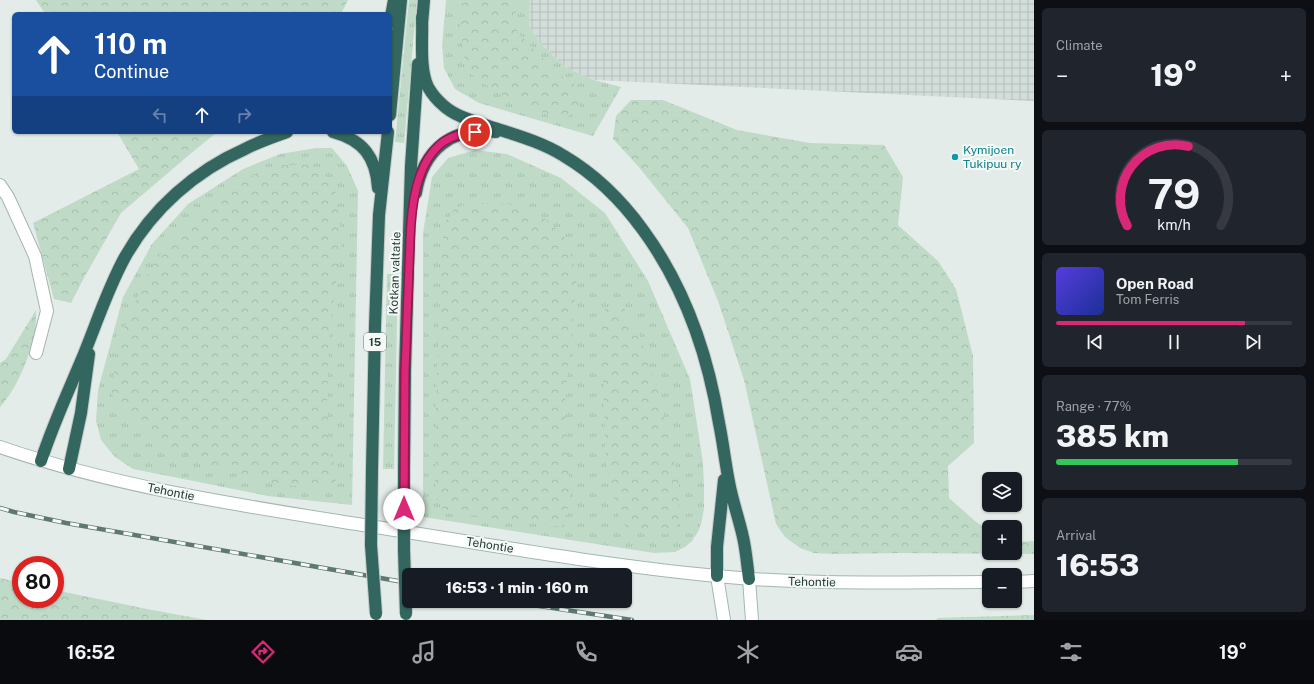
<!DOCTYPE html>
<meta charset="utf-8">
<style>
body{margin:0;font-family:"Public Sans",sans-serif;background:#20242c;color:#f1f3f6;height:100vh;display:flex;flex-direction:column;font-size:15px;white-space:nowrap}
*{box-sizing:border-box;margin:0}
p{font-size:13px;color:#9ea1a6}
.icon{flex:none;width:22px;height:22px;fill:none;stroke:currentColor;stroke-width:2;stroke-linecap:round;stroke-linejoin:round}
.map{position:relative;flex:1;overflow:hidden}
.details{display:flex;flex-direction:column;gap:8px;padding:8px;background:#0d0f14;width:280px}
.details>*{flex:none}
.banner{position:absolute;left:12px;top:12px;width:380px;height:122px;border-radius:6px;box-shadow:0 1px 3px #0004;background:#1a4fa0;color:#fff;overflow:hidden}
.buttons{position:absolute;left:982px;top:472px;display:grid;gap:8px}
.buttons a{display:grid;place-items:center;width:40px;height:40px;border-radius:6px;background:#171b24;box-shadow:0 1px 3px #0004;font-size:20px}
.speed{position:absolute;left:12px;top:556px;display:flex;gap:8px;font-size:20px;font-weight:700;text-align:center}
.speed>*{display:grid;place-content:center;width:52px;height:52px;border-radius:50%;background:#171b24;box-shadow:0 1px 3px #0004;line-height:1}
.speed .limit{border:6px solid #d22;background:#fff;color:#111}
.pin{position:absolute;display:grid;place-items:center;width:34px;height:34px;color:#fff;margin:-17px;border:2px solid #fff;border-radius:50%;box-shadow:0 1px 4px #0007}
.me{position:absolute;width:44px;margin:-22px;rotate:0deg;stroke-linejoin:round;filter:drop-shadow(0 0 3px #0008)}
.turn{display:flex;align-items:center;gap:14px;height:84px;padding:0 16px;font-size:18px}
.turn .icon{width:52px;height:52px;stroke-width:2.5}
.turn b{display:block;font-size:28px;line-height:34px}
.lanes{display:flex;align-items:center;height:38px;padding:0 16px;background:#0003;justify-content:center;gap:20px;direction:ltr}
.lanes .off{opacity:.35}
.big{font-size:30px;font-weight:800;line-height:1.1}
.details .tile{flex:1;display:flex;flex-direction:column;justify-content:center;gap:6px;min-width:0;padding:0 14px;border-radius:6px;background:#20242c}
.details .dial{align-items:center;gap:0}
.dial svg{height:104px;overflow:visible;fill:none;stroke:#363941;stroke-width:7;stroke-linecap:round;text-anchor:middle}
.dial text{fill:#f1f3f6;stroke:none}
.song{display:flex;align-items:center;gap:12px}
.cover{width:48px;height:48px;border-radius:6px;background:linear-gradient(135deg,hsl(250 70% 55%),hsl(230 70% 35%))}
.played{height:4px;border-radius:2px;background:linear-gradient(90deg,#db2777 80%,#363941 80%)}
.keys{display:flex;justify-content:space-around;direction:ltr}
.heat{display:flex;justify-content:space-between;align-items:center;font-size:22px;direction:ltr}
.charge{height:6px;border-radius:3px;background:linear-gradient(90deg,#34c759 77%,#363941 0)}
.trip{position:absolute;left:402px;top:568px;width:230px;height:40px;border-radius:6px;background:#171b24;box-shadow:0 1px 3px #0004;font-weight:800;line-height:40px;text-align:center}
.tabs{display:flex;height:64px;justify-content:space-around;align-items:center;background:#090b0e;color:#9ea1a6}
.tabs .icon{width:28px;height:28px}
.tabs .active{color:#db2777}
.tabs b{font-size:18px;color:#f1f3f6}
main{display:flex;flex:1;min-height:0}
.map>svg:first-child{display:block}
.industrial{fill:url(#industrial-grid)}
.grass{fill:url(#grass-tufts)}
.forest{fill:url(#forest-crowns)}
.lines{fill:none;stroke-linecap:round;stroke-linejoin:round}
.street-casing{stroke:#a7b4b0;stroke-width:14}
.secondary-casing{stroke:#a3b7b1;stroke-width:14}
.highway-casing{stroke:#c2c8c7;stroke-width:14}
.street{stroke:#fff;stroke-width:12}
.secondary{stroke:#fff;stroke-width:12}
.highway{stroke:#33665e;stroke-width:12}
.rail-casing{stroke:#5f7872;stroke-width:4.5}
.rail{stroke:#f4f9f7;stroke-width:3;stroke-dasharray:9;stroke-linecap:butt}
.highway-bridge-casing{stroke:#c2c8c7;stroke-width:14;stroke-linecap:butt}
.highway-bridge{stroke:#33665e;stroke-width:12}
.route-casing{stroke:#8e194d;stroke-width:10}
.route{stroke:#db2777;stroke-width:7}
.culture-dot{fill:#0f9aa8;stroke:#f4f9f7;stroke-width:1.5}
.labels{text-anchor:middle;stroke-width:4;stroke-linejoin:round;paint-order:stroke}
.shield{fill:#f4f9f7;stroke:#637571;stroke-width:1}
.shield-label{font-size:11px;font-weight:bold;fill:#253c37}
.culture-label{font-size:12px;fill:#0d838f;stroke:#f4f9f7;text-anchor:start}
.street-label{font-size:12px;fill:#253c37;stroke:#f4f9f7}
</style>
<main>
<div class="map">
<svg width="1034" height="620" viewBox="0 0 1034 620">
<defs>
<pattern id="industrial-grid" width="8" height="8" patternUnits="userSpaceOnUse"><rect width="8" height="8" fill="#d2dcd8"/><path d="M0 4h8M4 0v8" fill="none" stroke="#b4beba"/></pattern>
<pattern id="grass-tufts" width="24" height="20" patternUnits="userSpaceOnUse"><rect width="24" height="20" fill="#bfdbc8"/><path d="M3 7l-1-3M5 7V3M7 7l1-3M15 17l-1-3M17 17v-4M19 17l1-3" fill="none" stroke="#a4bdac"/></pattern>
<pattern id="forest-crowns" width="20" height="18" patternUnits="userSpaceOnUse"><rect width="20" height="18" fill="#bfdbc8"/><path d="M2 6a3 3 0 1 1 6 0M12 15a3 3 0 1 1 6 0" fill="none" stroke="#a4bdac"/></pattern>
</defs>
<rect width="100%" height="100%" fill="#e4ece9"/>
<path class="industrial" d="M530,0H1034V101L594,80L567,68L539,42L529,25Z"/>
<path class="grass" d="M409,0H417L404,143L395,142Z
M446,0H530L529,25L539,42L567,68L594,80L621,87L593,136L479,103L455,89L444,68L442,46Z
M316,148H332L347,166L358,191L352,505L268,496L133,469L115,457L101,440L96,421L98,390L123,297L152,244L188,204L243,169L280,154Z
M475,150L507,154L561,178L605,213L648,281L690,379L703,463L704,488V508L702,520L699,530L692,541L685,547L675,552L654,553L423,517V233L432,177L448,158Z
M387,274H398L394,469H383Z"/>
<path class="forest" d="M36,0H348L341,14H45Z
M458,0H515L517,32L554,70L580,89C582,109 579,112 560,120L503,96L466,71L458,5Z
M631,100H663L737,130L810,143L884,145L903,177L898,225L938,261L956,289L973,356L974,443L948,466L949,498L975,521L989,531V553H1015V542L1034,541V554L903,553L833,554L814,553L800,548L785,537L776,524L744,380L718,301L688,228L638,166L613,139L616,116Z
M117,132H217L189,155L121,213L85,276L71,303L54,299L33,223L139,169Z
M280,165H307L335,188L342,242L330,325L327,398L329,452L337,471L336,480L330,488H319L274,484L236,473L200,461L156,440L116,405L111,391L116,359L126,323L150,269L173,236L207,204L240,180Z
M471,203H505L531,212L549,221L566,239L577,276L565,403L570,495L564,527L445,513L435,495L436,399L441,271L444,225L455,208Z
M613,304L624,308L639,334L658,391L679,484L680,517L676,528L667,534L636,533L622,523L618,514L606,464L601,321L605,309Z
M36,310C36,317 36,325 35,332C30,356 17,389 0,407V363L6,359Z
M0,578L21,583V599H55V590L152,610L207,620H0Z
M1034,615V620H936L938,618Z"/>
<g class="lines">
<defs>
<path id="street" d="M0,185L8,197L35,256L47,311L36,353"/>
<path id="secondary" d="M0,447C119,488 245,506 369,526C485,544 601,565 717,576C808,585 898,582 989,582
M717,576L724,620
M749,579L752,620
M1015,582L1034,581"/>
<path id="highway" d="M422,17C423,38 419,68 428,87C432,94 438,101 444,106C455,116 471,120 485,125C512,134 540,141 564,156C596,175 622,201 643,230C684,286 708,355 719,423C723,442 725,462 729,482C732,499 738,516 742,533C746,548 747,564 749,579
M390,22L394,0
M422,24L424,0
M390,115L401,0
M333,132C363,140 376,157 378,188
M416,193C423,150 452,126 496,132
M41,461C53,424 69,390 84,354C97,322 108,288 125,257C152,209 195,171 245,149C258,142 273,137 287,132
M69,469L81,413L89,354
M372,469L375,326L379,215L388,132
M404,469L405,371L411,166L418,64
M717,576V547L724,480"/>
</defs>
<use href="#street" class="street-casing"/>
<use href="#secondary" class="secondary-casing"/>
<use href="#highway" class="highway-casing"/>
<use href="#street" class="street"/>
<use href="#secondary" class="secondary"/>
<use href="#highway" class="highway"/>
<defs>
<path id="rail" d="M0,508L14,512L66,523L409,583
M506,601L632,620"/>
</defs>
<use href="#rail" class="rail-casing"/>
<use href="#rail" class="rail"/>
<defs>
<path id="highway-bridge" d="M372,469L371,545L376,614
M404,469V550L406,614"/>
</defs>
<use href="#highway-bridge" class="highway-bridge-casing"/>
<use href="#highway-bridge" class="highway-bridge"/>
</g>
<g class="lines">
<defs>
<path id="route" d="M404,509L405,371L410,241C411,210 415,163 443,142C452,136 464,133 475,132"/>
</defs>
<use href="#route" class="route-casing"/>
<use href="#route" class="route"/>
</g>
<circle class="culture-dot" cx="955" cy="157" r="4"/>
<g class="labels">
<rect class="shield" x="364" y="333" width="22" height="18" rx="3"/>
<g class="shield-label">
<text x="375" y="346">15</text>
</g>
<g class="culture-label">
<text x="963" y="154">Kymijoen<tspan x="963" dy="14">Tukipuu ry</tspan></text>
</g>
<g class="street-label">
<text transform="translate(395 273) rotate(-88)" y="4">Kotkan valtatie</text>
<text transform="translate(171 492) rotate(11)" y="4">Tehontie</text>
<text transform="translate(490 545) rotate(9)" y="4">Tehontie</text>
<text transform="translate(812 582) rotate(1)" y="4">Tehontie</text>
</g>
</g>
</svg>
<div class="buttons">
<a><svg class="icon" aria-label="layers" viewBox="0 0 24 24"><path d="M12 4l9 5-9 5-9-5zM3 14l9 5 9-5"/></svg></a>
<a>+</a>
<a>−</a>
</div>
<div class="speed"><div class="limit">80</div></div>
<div class="pin" style="left:475px;top:132px;background:#d93025"><svg class="icon" aria-label="arrive" viewBox="0 0 24 24"><path d="M6 21V4h12l-3 4 3 4H6"/></svg></div>
<svg class="me" style="left:404px;top:509px" viewBox="-20 -20 40 40"><circle r="19" fill="#fff"/><path d="M0-13L10 11 0 6-10 11z" fill="#db2777"/></svg>
<div class="trip">16:53 · 1 min · 160 m</div>
<div class="banner">
<div class="turn"><svg class="icon" aria-label="ahead" viewBox="0 0 24 24"><path d="M12 20V5M6 11l6-6 6 6"/></svg><div><b>110 m</b>Continue</div></div>
<div class="lanes"><svg class="icon off" aria-label="left" viewBox="0 0 24 24"><path d="M17 20v-9H6M10 6l-5 5 5 5"/></svg><svg class="icon" aria-label="ahead" viewBox="0 0 24 24"><path d="M12 20V5M6 11l6-6 6 6"/></svg><svg class="icon off" aria-label="right" viewBox="0 0 24 24"><path d="M7 20v-9h11M14 6l5 5-5 5"/></svg></div>
</div>
</div>
<section class="details">
<div class="tile"><p>Climate</p>
<div class="heat"><a>−</a><b class="big">19°</b><a>+</a></div>
</div>
<div class="tile dial"><svg viewBox="0 0 100 80">
<path d="M14 69A42 42 0 1 1 86 69"/>
<path d="M14 69A42 42 0 0 1 61 8" stroke="#db2777"/>
<text x="50" y="56" font-size="32" font-weight="700">79</text>
<text x="50" y="72" font-size="11">km/h</text>
</svg></div>
<div class="tile">
<div class="song"><i class="cover"></i><div><b>Open Road</b><p>Tom Ferris</p></div></div>
<div class="played"></div>
<div class="keys"><svg class="icon" aria-label="previous" viewBox="0 0 24 24"><path d="M18 5L8 12l10 7zM5 5v14"/></svg><svg class="icon" aria-label="pause" viewBox="0 0 24 24"><path d="M8 5v14M16 5v14"/></svg><svg class="icon" aria-label="next" viewBox="0 0 24 24"><path d="M6 5l10 7-10 7zM19 5v14"/></svg></div>
</div>
<div class="tile"><p>Range · 77%</p><b class="big">385 km</b><div class="charge"></div></div>
<div class="tile"><p>Arrival</p><b class="big">16:53</b></div>
</section>
</main>
<nav class="tabs">
<b>16:52</b>
<svg class="icon active" aria-label="directions" viewBox="0 0 24 24"><path d="M12 3l9 9-9 9-9-9zM9 14v-3h6M13 9l2 2-2 2"/></svg>
<svg class="icon" aria-label="music" viewBox="0 0 24 24"><path d="M9 18V5l10-2v13"/><circle cx="6" cy="18" r="3"/><circle cx="16" cy="16" r="3"/></svg>
<svg class="icon" aria-label="phone" viewBox="0 0 24 24"><path d="M5 4h4l2 5-3 2q2 4 5 5l2-3 5 2v4C11 20 4 13 5 4z"/></svg>
<svg class="icon" aria-label="climate" viewBox="0 0 24 24"><path d="M12 3v18M4 7l16 10M4 17L20 7"/></svg>
<svg class="icon" aria-label="car" viewBox="0 0 24 24"><path d="M5 17H2v-5l4-1 3-4h7l3 4 3 1v5h-3M9 17h6M6 11h13"/><circle cx="7" cy="17" r="2"/><circle cx="17" cy="17" r="2"/></svg>
<svg class="icon" aria-label="filters" viewBox="0 0 24 24"><path d="M4 7h16M4 17h16"/><circle cx="9" cy="7" r="2"/><circle cx="15" cy="17" r="2"/></svg>
<b>19°</b>
</nav>
